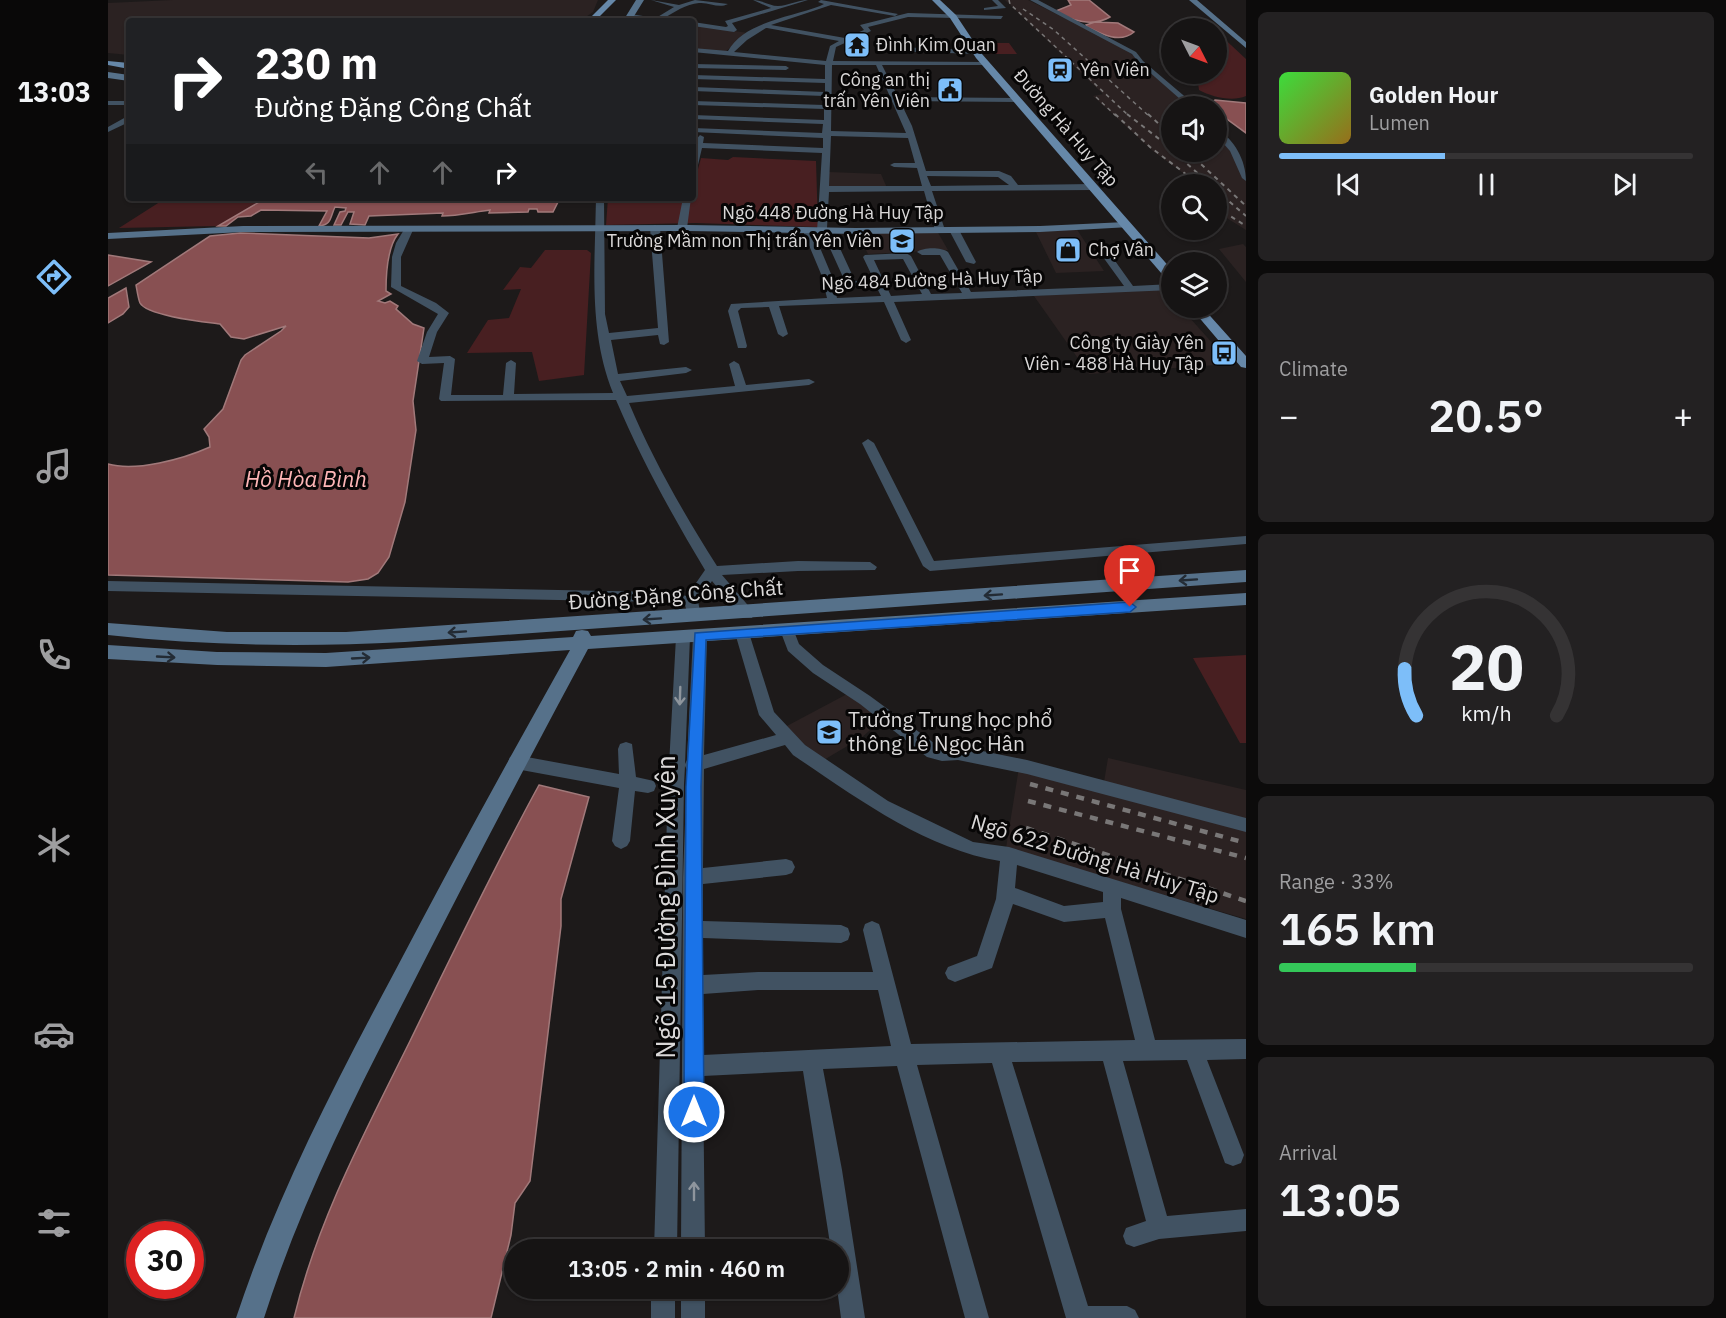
<!DOCTYPE html>
<meta charset="utf-8">
<style>
body{margin:0;font-family:"IBM Plex Sans",sans-serif;background:#232122;color:#f1f3f6;height:100vh;display:flex;flex-direction:column;font-size:22px;white-space:nowrap}
*{box-sizing:border-box;margin:0}
p{font-size:20px;color:#9e9ea0}
.icon{flex:none;width:33px;height:33px;fill:none;stroke:currentColor;stroke-width:2;stroke-linecap:round;stroke-linejoin:round}
.map{position:relative;flex:1;overflow:hidden}
.panel{display:flex;flex-direction:column;gap:12px;padding:12px;background:#0c0b0b;width:480px}
.panel>*{flex:none}
.hud{position:absolute;left:18px;top:18px;width:570px;height:183px;border-radius:6px;box-shadow:0 2px 4px #0004,0 0 0 2px #353334;background:#202124;color:#fff;overflow:hidden}
.needle{width:39px;rotate:132deg}
.buttons{position:absolute;left:1053px;top:18px;display:grid;gap:12px}
.buttons a{display:grid;place-items:center;width:66px;height:66px;border-radius:50%;background:#161414;box-shadow:0 2px 4px #0004,0 0 0 2px #353334;font-size:30px}
.speed{position:absolute;left:18px;top:1221px;display:flex;gap:12px;font-size:30px;font-weight:700;text-align:center}
.speed>*{display:grid;place-content:center;width:78px;height:78px;border-radius:50%;background:#161414;box-shadow:0 2px 4px #0004,0 0 0 2px #353334;line-height:1}
.speed .limit{border:9px solid #d22;background:#fff;color:#111}
.pin{position:absolute;display:grid;place-items:center;width:51px;height:51px;color:#fff;margin:-62px -26px;border-radius:50% 50% 50% 0;rotate:-45deg;box-shadow:0 0 6px #0007}
.pin .icon{rotate:45deg}
.me{position:absolute;width:66px;margin:-33px;rotate:0deg;stroke-linejoin:round;filter:drop-shadow(0 0 4px #0008)}
.turn{display:flex;align-items:center;gap:21px;height:126px;padding:0 30px;font-size:27px}
.turn .icon{width:78px;height:78px;stroke-width:2.5}
.turn b{display:block;font-size:42px;line-height:51px}
.lanes{display:flex;align-items:center;height:57px;padding:0 30px;background:#0003;justify-content:center;gap:30px;direction:ltr}
.lanes .off{opacity:.35}
.big{font-size:45px;font-weight:600;line-height:1.1}
.panel .widget{flex:1;display:flex;flex-direction:column;justify-content:center;gap:9px;min-width:0;padding:0 21px;border-radius:9px;background:#232122}
.panel .dial{align-items:center;gap:0}
.dial svg{height:156px;overflow:visible;fill:none;stroke:#353334;stroke-width:7;stroke-linecap:round;text-anchor:middle}
.dial text{fill:#f1f3f6;stroke:none}
.song{display:flex;align-items:center;gap:18px}
.cover{width:72px;height:72px;border-radius:9px;background:linear-gradient(135deg,hsl(120 70% 55%),hsl(40 70% 35%))}
.played{height:6px;border-radius:3px;background:linear-gradient(90deg,#7dbef9 40%,#353334 40%)}
.keys{display:flex;justify-content:space-around;direction:ltr}
.heat{display:flex;justify-content:space-between;align-items:center;font-size:33px;direction:ltr}
.charge{height:9px;border-radius:4px;background:linear-gradient(90deg,#34c759 33%,#353334 0)}
.trip{position:absolute;left:396px;top:1239px;width:345px;height:60px;border-radius:30px;background:#161414;box-shadow:0 2px 4px #0004,0 0 0 2px #353334;font-weight:600;line-height:60px;text-align:center}
main{display:flex;flex:1;min-height:0}
.tab-bar{display:flex;flex-direction:column;width:108px;justify-content:space-around;align-items:center;background:#090808;color:#9e9ea0}
.tab-bar .icon{width:42px;height:42px}
.tab-bar .current{color:#7dbef9}
.tab-bar b{font-size:27px;color:#f1f3f6}
.map>svg:first-child{display:block}
.built{fill:#2b2222}
.green{fill:#481f21}
.water{fill:#885052;stroke:#a1797a;stroke-width:1.5}
.lines{fill:none;stroke-linecap:round;stroke-linejoin:round}
.street{fill:#415262;fill-rule:evenodd}
.secondary{fill:#56718a;fill-rule:evenodd}
.primary{fill:#6688a9;fill-rule:evenodd}
.rail-far2{stroke:#797777;stroke-width:1.5;stroke-dasharray:4 4;stroke-linecap:butt}
.rail-far1{stroke:#797777;stroke-width:2;stroke-dasharray:4.5 4.5;stroke-linecap:butt}
.rail{stroke:#797777;stroke-width:4.5;stroke-dasharray:8 8;stroke-linecap:butt}
.oneway{stroke:#232b34}
.oneway2{stroke:#8e959d}
.route{fill:#1a73e8;stroke:#114b97;stroke-width:1.5}
.labels{text-anchor:middle;stroke-width:6;stroke-linejoin:round;paint-order:stroke}
.far-poi-label{font-size:18px;fill:#dad8d8;stroke:#070606;text-anchor:start}
.far-street-label{font-size:18px;fill:#dad8d8;stroke:#070606}
.street-label{font-size:21px;fill:#dad8d8;stroke:#070606}
.poi-label{font-size:21px;fill:#dad8d8;stroke:#070606;text-anchor:start}
.water-label{font-size:22px;font-style:italic;fill:#feb6b7;stroke:#070606}
.near-street-label{font-size:26px;fill:#dad8d8;stroke:#070606}
</style>
<main>
<nav class="tab-bar">
<b>13:03</b>
<svg class="icon current" aria-label="directions" viewBox="0 0 24 24"><path d="M12 3l9 9-9 9-9-9zM9 14v-3h6M13 9l2 2-2 2"/></svg>
<svg class="icon" aria-label="music" viewBox="0 0 24 24"><path d="M9 18V5l10-2v13"/><circle cx="6" cy="18" r="3"/><circle cx="16" cy="16" r="3"/></svg>
<svg class="icon" aria-label="phone" viewBox="0 0 24 24"><path d="M5 4h4l2 5-3 2q2 4 5 5l2-3 5 2v4C11 20 4 13 5 4z"/></svg>
<svg class="icon" aria-label="climate" viewBox="0 0 24 24"><path d="M12 3v18M4 7l16 10M4 17L20 7"/></svg>
<svg class="icon" aria-label="car" viewBox="0 0 24 24"><path d="M5 17H2v-5l4-1 3-4h7l3 4 3 1v5h-3M9 17h6M6 11h13"/><circle cx="7" cy="17" r="2"/><circle cx="17" cy="17" r="2"/></svg>
<svg class="icon" aria-label="filters" viewBox="0 0 24 24"><path d="M4 7h16M4 17h16"/><circle cx="9" cy="7" r="2"/><circle cx="15" cy="17" r="2"/></svg>
</nav>
<div class="map">
<svg width="1138" height="1318" viewBox="0 0 1138 1318">
<rect width="100%" height="100%" fill="#1d1a1a"/>
<path class="built" d="M65,0H490L485,12L472,21H21V55L0,53V3Z
M897,0H920L1011,45L1026,56L1030,62L1081,106H1064V152H1108L1109,133L1125,151L1138,181V230L1109,212L1108,184H1090L1045,151L985,96L995,94Z
M585,25L640,33L617,52L585,49Z
M721,172L773,174L779,188H719Z
M968,228L996,271L948,273L927,230Z
M829,231L840,250L760,254L749,232Z
M1135,244L1138,247V282L1111,249Z
M1055,288L1063,297L1064,308H1073L1123,364L981,374L926,296Z
M741,693L776,718L753,738L714,761L677,727Z
M1000,758L1138,790V919L898,848L912,761L996,782Z"/>
<path class="green" d="M1109,32L1138,59V96C1124,102 1104,97 1091,90L1089,76L1086,74H1108Z
M870,43H901L909,54H877Z
M625,157L708,161L710,227L587,223L498,225L500,198H585V180H587L593,158L620,160Z
M58,198H158L110,226L11,228Z
M437,250H479L483,253L476,375L431,381L424,352L359,353L380,320L401,318L413,289L395,290L412,267L423,268Z
M1138,655V743H1132L1085,658Z"/>
<path class="water" d="M960,0H981L1002,17C985,27 963,21 948,11L963,5Z
M987,22L1010,23L1026,32C1012,44 993,34 979,27L978,25Z
M1107,100L1138,103V133L1112,114L1108,106L1102,105Z
M158,198H447L451,200L445,212H430L429,209H421L420,212L381,213L382,210C366,212 349,216 334,216L335,213L261,216L257,225L242,224L246,212H240L233,225H226L232,212L237,211L238,208L227,207C222,217 224,225 211,226L219,211L153,210L143,216L130,217L118,226H110Z
M132,233L261,238L290,234C279,248 278,273 278,291L283,294L270,301L277,303L282,301L290,306L288,309L305,324L316,328L305,401L308,430L297,502L281,557L270,573L260,579L240,582L0,575V464C28,472 75,459 102,447L101,437L96,429L115,409L133,360L137,355L173,331L178,326L136,339L123,337L112,324C97,322 39,316 32,303C30,298 29,290 28,285L102,236Z
M0,255L43,262L0,286Z
M18,288L21,307L15,314L0,323V298Z
M431,785L481,797L453,899V926L422,1181L407,1203L403,1235L383,1318H186C209,1221 258,1130 302,1041C344,955 385,869 431,785Z"/>
<g class="lines">
<path class="street" d="M543,0L571,5L587,0L620,4C610,9 602,2 591,3C578,4 566,12 555,19L560,21L520,17L522,14L548,18L566,7Z
M645,0C654,0 662,6 670,6C680,6 689,0 700,0L624,23L629,30L626,32L585,26V22L618,27L620,26L617,21L663,8Z
M713,0L790,14L787,16L723,5L663,25L737,38L756,30L752,25L800,13L895,16L893,19L800,17L760,27L763,31L728,47L725,61L879,62L877,65H774L790,97L909,98L913,100L909,102L792,101L804,126L818,171H891L903,176L910,185L985,184L989,187L985,190L824,191L837,230L832,233L827,230L816,191L721,192L719,228L724,231L747,281L766,280L755,257L757,255L798,253L803,256L823,294L854,293L832,255H814L809,252C816,247 833,247 840,252L863,292L1016,286L987,246L992,243L995,244L1025,286L1064,284V290L786,302L803,340L798,343L793,340L776,302L671,306L680,334L675,337L670,334L661,307L633,308L630,311L639,346L638,348H630L620,311L623,304L719,298L713,274L695,231L697,229L705,231L723,274L729,298L773,296L768,286H739L715,233L709,231L714,153L594,148L589,169L585,172V143L592,135L596,137L595,143L715,148V138L585,132V128L714,133L715,124L585,119V115L716,120V109L585,105V101L716,105V96L585,91V87L717,92V83L585,79V75L717,79V65L585,52V48L620,51C636,22 683,17 712,6L716,4L710,2ZM658,28H659L731,41L722,46L718,61L626,52L639,40ZM724,65H768L798,133L723,131ZM723,136L800,138L807,163H786L782,165L786,167L809,168L814,186H721ZM819,176L890,177L901,185L823,186ZM795,259L814,294L783,296L766,260Z
M884,0H890L898,8L876,10V8L890,6Z
M922,0H930L1028,52L1035,61L1088,106H1080L1031,63L1024,54Z
M779,36H783L787,47L868,50L871,52L868,54L784,51L781,49Z
M585,64L678,66L681,68L678,70L585,68Z
M0,101H21V105H0Z
M18,117H21V122L0,132V127Z
M1108,128C1126,139 1138,160 1138,181L1134,178L1122,151L1108,135Z
M488,198H496L497,314L501,333L550,328L542,228L547,225L552,228L561,342L556,345L552,344L550,335L503,340L510,374L578,367L584,370L578,373L512,381L519,396L627,386L621,364L626,361L631,364L638,385L701,379L707,382L701,385L521,403C545,460 576,514 609,566L690,561L762,562L769,567L767,570L690,571L614,575L644,610L646,614L644,618H634L604,581L590,601L593,616L586,621L581,620L577,605L552,602L0,591V581L552,592L579,596L597,570C564,515 533,459 508,400L333,401L331,399L336,363L314,364L309,361L319,332L330,314L283,287L284,257L288,243L297,228H303L305,230L293,257V286L328,303L341,313L329,332L321,357L342,356L347,359L343,395H395L398,363L403,360L408,363L406,394L505,393C480,331 487,263 488,198Z
M575,198H583L579,228L574,231L569,228Z
M843,228L851,230L868,262L866,264L858,262L841,230Z
M760,439L766,443L826,561L1138,536V544L822,571L815,566L754,443Z
M679,625L684,626L691,644L715,665L762,696L830,746H850L919,760L1138,818V832L919,774L850,760L834,761L819,757L752,704L705,673L680,651L672,630Z
M634,628L641,633L666,712L697,745L780,801L865,842L901,847L1138,920V938L1013,898V909L1047,1040L1138,1039V1059L1099,1060L1136,1155L1133,1163L1125,1166L1117,1163L1079,1060L1015,1061L1059,1216L1138,1209V1231L1051,1239L1026,1247L1018,1244L1015,1236L1018,1228L1038,1221L995,1061L904,1062L980,1306H1019L1027,1310L1031,1318H958L884,1063L809,1065L881,1318H857L789,1066L715,1069L734,1170L757,1318H733L729,1288L730,1250H723L695,1071L595,1076L597,1250H573L575,877L579,770L577,766L576,784L569,1250H546L560,784L568,637L575,632L582,637L577,764L579,760L585,636L587,632H597L599,636L596,755L668,735L651,715L627,633ZM677,745L685,755C746,796 817,849 892,861L888,899L869,956L840,967L837,973L840,979L847,982L884,968L905,904L956,922L997,918L1027,1040L803,1044L773,930L771,924L764,921L757,924L755,930L765,972H650L595,975V938L733,943L740,940L742,934L740,928L733,925L595,921V884L678,875L684,873L687,867L684,861L678,859L595,868L596,769ZM909,865L995,892V902L956,906L907,888ZM650,990H770L783,1046L595,1055V994Z
M518,742L524,744L528,777L546,781L548,786L546,791L540,793L527,791L522,841L519,846L513,849L507,846L504,841L511,788L408,769L402,767L400,762L402,757L408,755L511,774L510,749L512,744Z
M543,1288H567V1318H543Z
M573,1288H597V1318H573Z"/>
<path class="secondary" d="M528,0H536L523,21H515Z
M1081,0H1089L1138,42V48Z
M0,72L21,75V81L0,78Z
M1018,222L1023,225L1022,227L932,232L748,234L580,231L135,232L0,239V233L135,226L580,225L748,228L932,226Z
M1138,570V582L297,642C197,647 99,646 0,635V623L119,632H238Z
M1138,593V605L480,649C418,764 358,879 299,995C245,1100 192,1205 156,1318H128C168,1197 226,1085 286,973C343,864 402,757 462,650L218,667L109,665L0,659V645L109,652L218,653L465,637L468,631L474,630L480,631L483,636Z"/>
<path class="primary" d="M500,0H508L487,21H479Z
M824,0H832L848,15L874,54L1064,270V281H1060L868,58L842,18Z
M0,61L21,63V69L0,65Z
M1083,308H1095L1138,356V368L1133,367Z"/>
<path class="rail-far2" d="M901,0L902,4L1021,116
M915,9L946,30L1041,116
M988,97L1008,116"/>
<path class="rail-far1" d="M1007,114L1042,147L1091,184
M1019,114L1064,149
M1040,114L1064,136
M1066,152L1097,180
M1080,152L1138,206
M1108,190L1138,216
M1108,207L1138,226"/>
<path class="rail" d="M922,784L1138,843
M920,801L1138,858
M918,828L1138,901"/>
</g>
<defs><path id="oneway-shaft" d="M-6 0H5M1.5-3L5.5 0L1.5 3" fill="none" stroke-width="1.6" stroke-linecap="round" stroke-linejoin="round" transform="scale(1.5)"/></defs>
<g class="oneway">
<use href="#oneway-shaft" transform="translate(1080 580) rotate(176)"/>
<use href="#oneway-shaft" transform="translate(885 595) rotate(176)"/>
<use href="#oneway-shaft" transform="translate(544 619) rotate(176)"/>
<use href="#oneway-shaft" transform="translate(349 632) rotate(176)"/>
<use href="#oneway-shaft" transform="translate(58 657) rotate(3)"/>
<use href="#oneway-shaft" transform="translate(253 658) rotate(-3)"/>
</g>
<g class="oneway2">
<use href="#oneway-shaft" transform="translate(572 696) rotate(92)"/>
<use href="#oneway-shaft" transform="translate(586 1191) rotate(-90)"/>
</g>
<path class="route" d="M1022,602L1028,607L1022,612L598,640L593,787L596,1112L593,1118L586,1121L579,1118L576,1112L578,787L587,633Z"/>
<defs>
<symbol id="temple-square" viewBox="-11 -11 22 22"><rect x="-9" y="-9" width="18" height="18" rx="4" fill="#7dbef9" stroke="#070606"/><path d="M0-6L5-2H3V0L6.5 2.5H4V6H1.5V3h-3V6H-4V2.5H-6.5L-3 0V-2H-5Z" fill="#111"/></symbol>
<symbol id="station-square" viewBox="-11 -11 22 22"><rect x="-9" y="-9" width="18" height="18" rx="4" fill="#7dbef9" stroke="#070606"/><path d="M-3-6H3Q5-6 5-4V2Q5 4 3 4L4.5 6H3L1.5 4h-3L-3 6H-4.5L-3 4Q-5 4-5 2V-4Q-5-6-3-6ZM-3.5-4v3h7v-3ZM-3.5 1v1.5H-2V1ZM2 1v1.5H3.5V1Z" fill="#111"/></symbol>
<symbol id="civic-square" viewBox="-11 -11 22 22"><rect x="-9" y="-9" width="18" height="18" rx="4" fill="#7dbef9" stroke="#070606"/><path d="M-.6-6.5H3V-4.5H.6V-3L4-1V1h2V6H-6V1h2V-1L-.6-3ZM-1.2 2.5V6h2.4V2.5Z" fill="#111"/></symbol>
<symbol id="school-square" viewBox="-11 -11 22 22"><rect x="-9" y="-9" width="18" height="18" rx="4" fill="#7dbef9" stroke="#070606"/><path d="M0-5L7-2L0 1L-7-2ZM-4 1L0 2.5L4 1V4Q0 6-4 4Z" fill="#111"/></symbol>
<symbol id="shop-square" viewBox="-11 -11 22 22"><rect x="-9" y="-9" width="18" height="18" rx="4" fill="#7dbef9" stroke="#070606"/><path d="M-5-2.5h2.3a2.7 3.5 0 0 1 5.4 0H5L5.5 6h-11ZM-1.5-2.5h3a1.5 2.3 0 0 0-3 0Z" fill="#111"/></symbol>
<symbol id="bus-square" viewBox="-11 -11 22 22"><rect x="-9" y="-9" width="18" height="18" rx="4" fill="#7dbef9" stroke="#070606"/><path d="M-5-6H5V4H4V6H2V4H-2V6H-4V4H-5ZM-3.5-4V0h7V-4ZM-3.5 1.2v1.5H-2V1.2ZM2 1.2v1.5H3.5V1.2Z" fill="#111"/></symbol>
</defs>
<g fill-rule="evenodd">
<use href="#temple-square" x="734" y="30" width="30" height="30"/>
<use href="#station-square" x="937" y="55" width="30" height="30"/>
<use href="#civic-square" x="827" y="75" width="30" height="30"/>
<use href="#school-square" x="779" y="226" width="30" height="30"/>
<use href="#shop-square" x="945" y="235" width="30" height="30"/>
<use href="#bus-square" x="1101" y="338" width="30" height="30"/>
<use href="#school-square" x="706" y="717" width="30" height="30"/>
</g>
<g class="labels">
<g class="far-poi-label">
<text x="768" y="51">Đình Kim Quan</text>
<text x="972" y="76">Yên Viên</text>
<text x="822" y="86" text-anchor="end">Công an thị<tspan x="822" dy="21">trấn Yên Viên</tspan></text>
<text x="774" y="247" text-anchor="end">Trường Mầm non Thị trấn Yên Viên</text>
<text x="980" y="256">Chợ Vân</text>
<text x="1096" y="349" text-anchor="end">Công ty Giày Yên<tspan x="1096" dy="21">Viên - 488 Hà Huy Tập</tspan></text>
</g>
<g class="far-street-label">
<text transform="translate(958 128) rotate(49)" y="6">Đường Hà Huy Tập</text>
<text x="725" y="219">Ngõ 448 Đường Hà Huy Tập</text>
<text transform="translate(824 280) rotate(-2)" y="6">Ngõ 484 Đường Hà Huy Tập</text>
</g>
<g class="street-label">
<text transform="translate(568 595) rotate(-4)" y="7">Đường Đặng Công Chất</text>
<text transform="translate(987 859) rotate(17)" y="7">Ngõ 622 Đường Hà Huy Tập</text>
</g>
<g class="poi-label">
<text x="740" y="727">Trường Trung học phổ<tspan x="740" dy="24">thông Lê Ngọc Hân</tspan></text>
</g>
<g class="water-label">
<text x="198" y="487">Hồ Hòa Bình</text>
</g>
<g class="near-street-label">
<text transform="translate(558 907) rotate(-90)" y="9">Ngõ 15 Đường Đình Xuyên</text>
</g>
</g>
</svg>
<div class="buttons">
<a><svg class="needle" viewBox="-14 -14 28 28"><path d="M0-13l5 13h-10z" fill="#e53935"/><path d="M0 13l5-13h-10z" fill="#9e9ea0"/></svg></a>
<a><svg class="icon" aria-label="sound" viewBox="0 0 24 24"><path d="M4 9h4l5-4v14l-5-4H4zM17 9q2 3 0 6"/></svg></a>
<a><svg class="icon" aria-label="search" viewBox="0 0 24 24"><circle cx="10" cy="10" r="6"/><path d="M15 15l6 6"/></svg></a>
<a><svg class="icon" aria-label="layers" viewBox="0 0 24 24"><path d="M12 4l9 5-9 5-9-5zM3 14l9 5 9-5"/></svg></a>
</div>
<div class="speed"><div class="limit">30</div></div>
<div class="pin" style="left:1022px;top:607px;background:#d93025"><svg class="icon" aria-label="arrive" viewBox="0 0 24 24"><path d="M6 21V4h12l-3 4 3 4H6"/></svg></div>
<svg class="me" style="left:586px;top:1112px" viewBox="-20 -20 40 40"><circle r="17" fill="#1a73e8" stroke="#fff" stroke-width="3"/><path d="M0-11L8 9 0 5-8 9z" fill="#fff"/></svg>
<div class="trip">13:05 · 2 min · 460 m</div>
<div class="hud">
<div class="turn"><svg class="icon" aria-label="right" viewBox="0 0 24 24"><path d="M7 20v-9h11M14 6l5 5-5 5"/></svg><div><b>230 m</b>Đường Đặng Công Chất</div></div>
<div class="lanes"><svg class="icon off" aria-label="left" viewBox="0 0 24 24"><path d="M17 20v-9H6M10 6l-5 5 5 5"/></svg><svg class="icon off" aria-label="ahead" viewBox="0 0 24 24"><path d="M12 20V5M6 11l6-6 6 6"/></svg><svg class="icon off" aria-label="ahead" viewBox="0 0 24 24"><path d="M12 20V5M6 11l6-6 6 6"/></svg><svg class="icon" aria-label="right" viewBox="0 0 24 24"><path d="M7 20v-9h11M14 6l5 5-5 5"/></svg></div>
</div>
</div>
<section class="panel">
<div class="widget">
<div class="song"><i class="cover"></i><div><b>Golden Hour</b><p>Lumen</p></div></div>
<div class="played"></div>
<div class="keys"><svg class="icon" aria-label="previous" viewBox="0 0 24 24"><path d="M18 5L8 12l10 7zM5 5v14"/></svg><svg class="icon" aria-label="pause" viewBox="0 0 24 24"><path d="M8 5v14M16 5v14"/></svg><svg class="icon" aria-label="next" viewBox="0 0 24 24"><path d="M6 5l10 7-10 7zM19 5v14"/></svg></div>
</div>
<div class="widget"><p>Climate</p>
<div class="heat"><a>−</a><b class="big">20.5°</b><a>+</a></div>
</div>
<div class="widget dial"><svg viewBox="0 0 100 80">
<path d="M14 69A42 42 0 1 1 86 69"/>
<path d="M14 69A42 42 0 0 1 8 45" stroke="#7dbef9"/>
<text x="50" y="56" font-size="32" font-weight="700">20</text>
<text x="50" y="72" font-size="11">km/h</text>
</svg></div>
<div class="widget"><p>Range · 33%</p><b class="big">165 km</b><div class="charge"></div></div>
<div class="widget"><p>Arrival</p><b class="big">13:05</b></div>
</section>
</main>
